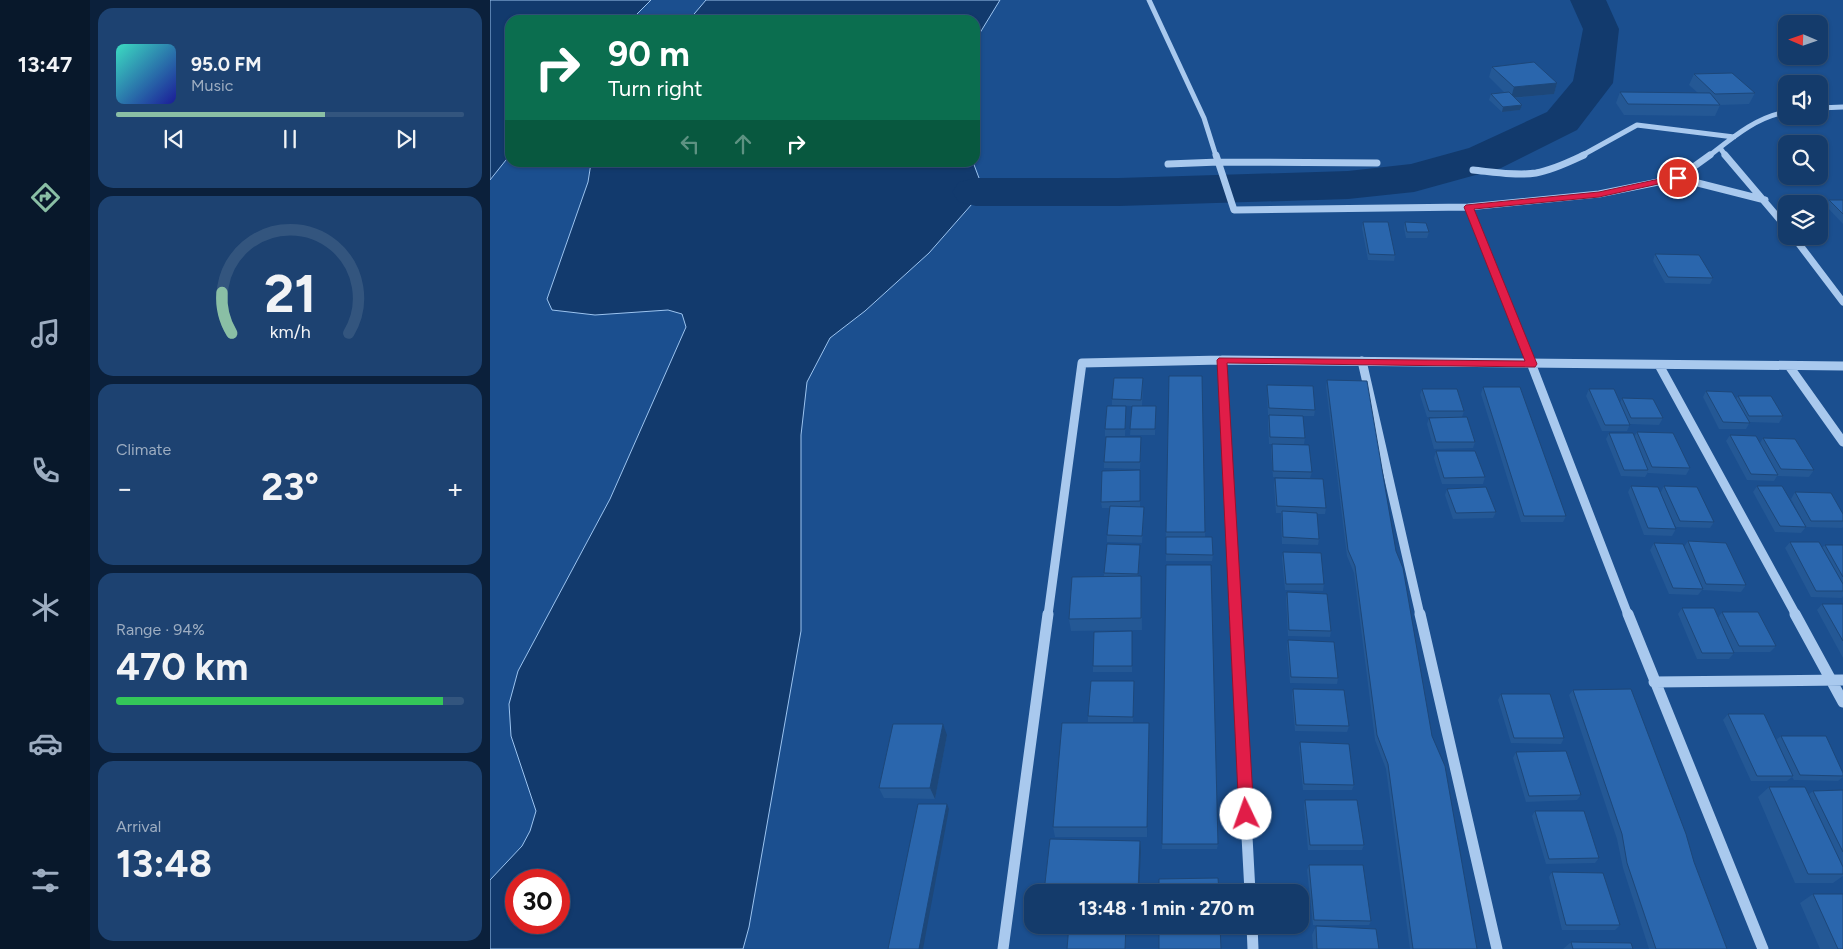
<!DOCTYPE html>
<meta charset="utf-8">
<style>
body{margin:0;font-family:Figtree,sans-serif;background:#1d4271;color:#f1f3f6;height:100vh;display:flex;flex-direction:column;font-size:19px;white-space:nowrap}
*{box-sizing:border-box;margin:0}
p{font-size:16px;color:#9dadc1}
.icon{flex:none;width:28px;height:28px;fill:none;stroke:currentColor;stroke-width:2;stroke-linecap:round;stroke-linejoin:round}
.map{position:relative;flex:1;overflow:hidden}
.details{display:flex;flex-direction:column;gap:8px;padding:8px;background:#0b203b;width:400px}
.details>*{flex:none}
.guide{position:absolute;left:15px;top:15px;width:475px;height:152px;border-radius:15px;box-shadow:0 1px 4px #0004,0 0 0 1px #33557e;background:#0b6e4f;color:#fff;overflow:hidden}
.needle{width:32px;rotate:272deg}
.tools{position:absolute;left:1288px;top:15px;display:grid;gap:10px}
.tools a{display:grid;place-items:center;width:50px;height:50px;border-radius:10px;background:#143b6b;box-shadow:0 1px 4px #0004,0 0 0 1px #33557e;font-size:25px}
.speed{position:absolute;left:15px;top:869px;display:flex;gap:10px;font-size:25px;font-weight:700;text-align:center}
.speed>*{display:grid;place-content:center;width:65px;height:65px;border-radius:50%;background:#143b6b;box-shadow:0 1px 4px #0004,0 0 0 1px #33557e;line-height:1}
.speed .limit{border:8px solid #d22;background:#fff;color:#111}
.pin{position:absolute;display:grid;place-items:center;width:42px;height:42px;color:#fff;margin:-21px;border:2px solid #fff;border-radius:50%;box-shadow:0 1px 5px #0007}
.me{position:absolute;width:55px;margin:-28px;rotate:357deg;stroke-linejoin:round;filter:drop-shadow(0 0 4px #0008)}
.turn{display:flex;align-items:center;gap:18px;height:105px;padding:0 20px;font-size:22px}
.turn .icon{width:65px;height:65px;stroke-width:2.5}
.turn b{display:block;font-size:35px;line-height:42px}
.lanes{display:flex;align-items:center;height:48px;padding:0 20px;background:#0003;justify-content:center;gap:25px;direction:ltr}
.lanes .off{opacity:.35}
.big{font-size:38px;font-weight:700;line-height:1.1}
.details .card{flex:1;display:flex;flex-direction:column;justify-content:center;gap:8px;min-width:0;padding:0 18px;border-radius:15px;background:#1d4271}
.details .dial{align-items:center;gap:0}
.dial svg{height:130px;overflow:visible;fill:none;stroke:#33557e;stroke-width:7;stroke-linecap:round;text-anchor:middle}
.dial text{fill:#f1f3f6;stroke:none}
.song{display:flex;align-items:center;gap:15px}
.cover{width:60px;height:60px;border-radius:8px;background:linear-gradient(135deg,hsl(170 70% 55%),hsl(240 70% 35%))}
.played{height:5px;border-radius:2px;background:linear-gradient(90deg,#8abfa5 60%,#33557e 60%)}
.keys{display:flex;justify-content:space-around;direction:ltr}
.heat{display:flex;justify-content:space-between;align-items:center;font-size:28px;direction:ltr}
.charge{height:8px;border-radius:4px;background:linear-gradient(90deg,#34c759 94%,#33557e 0)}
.trip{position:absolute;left:534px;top:884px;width:285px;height:50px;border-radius:15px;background:#143b6b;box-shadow:0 1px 4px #0004,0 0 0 1px #33557e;font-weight:700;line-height:50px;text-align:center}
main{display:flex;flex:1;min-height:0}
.dock{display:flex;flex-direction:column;width:90px;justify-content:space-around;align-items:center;background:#08182b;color:#9dadc1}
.dock .icon{width:35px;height:35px}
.dock .on{color:#8abfa5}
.dock b{font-size:22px;color:#f1f3f6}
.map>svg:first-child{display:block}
.water{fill:#123a6d;stroke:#9cc4f0;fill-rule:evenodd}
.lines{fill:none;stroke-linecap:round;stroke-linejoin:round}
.river{fill:#123a6d;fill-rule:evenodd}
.minor-far3{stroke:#a9c9ee;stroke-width:5}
.minor-far2{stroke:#a9c9ee;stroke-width:7}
.minor-far1{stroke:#a9c9ee;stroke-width:9}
.minor{stroke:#a9c9ee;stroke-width:11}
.wall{fill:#245895}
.shaded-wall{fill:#1d4779}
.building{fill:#2a66ad;stroke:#1d4779}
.route{fill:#e11d48;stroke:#92132f}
</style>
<main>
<nav class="dock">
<b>13:47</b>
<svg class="icon on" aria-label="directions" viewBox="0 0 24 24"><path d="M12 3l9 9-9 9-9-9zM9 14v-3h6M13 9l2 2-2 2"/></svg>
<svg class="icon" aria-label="music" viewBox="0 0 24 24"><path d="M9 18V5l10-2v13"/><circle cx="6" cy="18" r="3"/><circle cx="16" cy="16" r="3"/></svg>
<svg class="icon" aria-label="phone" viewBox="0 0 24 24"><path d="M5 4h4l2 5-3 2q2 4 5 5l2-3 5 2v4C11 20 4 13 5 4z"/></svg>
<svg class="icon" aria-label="climate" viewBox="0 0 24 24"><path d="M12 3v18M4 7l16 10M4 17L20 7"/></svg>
<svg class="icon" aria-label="car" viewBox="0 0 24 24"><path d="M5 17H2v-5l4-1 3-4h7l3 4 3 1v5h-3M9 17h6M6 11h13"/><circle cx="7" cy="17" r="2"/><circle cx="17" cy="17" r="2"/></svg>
<svg class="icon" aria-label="filters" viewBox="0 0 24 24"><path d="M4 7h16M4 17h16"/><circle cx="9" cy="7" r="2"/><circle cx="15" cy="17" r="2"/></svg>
</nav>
<section class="details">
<div class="card">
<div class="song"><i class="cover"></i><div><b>95.0 FM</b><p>Music</p></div></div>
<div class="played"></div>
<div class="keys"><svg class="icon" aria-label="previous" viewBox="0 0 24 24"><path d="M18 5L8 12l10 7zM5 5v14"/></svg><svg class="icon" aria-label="pause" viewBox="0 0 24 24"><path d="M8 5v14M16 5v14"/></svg><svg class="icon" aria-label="next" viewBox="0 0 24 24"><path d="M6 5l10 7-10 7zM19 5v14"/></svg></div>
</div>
<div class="card dial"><svg viewBox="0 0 100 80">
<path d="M14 69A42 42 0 1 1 86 69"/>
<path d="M14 69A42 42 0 0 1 8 44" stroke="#8abfa5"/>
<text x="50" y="56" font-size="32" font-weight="700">21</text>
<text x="50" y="72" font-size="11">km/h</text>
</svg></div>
<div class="card"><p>Climate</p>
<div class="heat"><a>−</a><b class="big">23°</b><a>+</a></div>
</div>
<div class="card"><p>Range · 94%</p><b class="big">470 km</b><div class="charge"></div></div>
<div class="card"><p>Arrival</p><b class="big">13:48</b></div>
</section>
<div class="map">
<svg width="1353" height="949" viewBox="0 0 1353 949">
<rect width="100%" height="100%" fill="#1b4f8f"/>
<path class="water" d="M0,0H161L141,20H20V155L0,180Z
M216,0H510L485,41V20H199Z
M101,163L483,162L489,178L482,204L439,253L375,311L340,338L317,382L311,435V631L259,927L253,949H0V880L32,846L40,831L46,811L21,736L19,704L28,671L120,499L196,327L192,314L178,310L105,315L62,310L57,299L98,182ZM26,880H69V922H26Z"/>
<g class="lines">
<path class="river" d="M1080,0H1116L1129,29L1123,83L1087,130L1011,168L924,192L858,199L629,206H486L469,202L462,192L469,182L486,178H629L858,171L921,164L979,148L1057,112L1083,81L1093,29Z"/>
<path class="minor-far3" d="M659,0L714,118L726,156
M1329,108L1353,107
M1230,148L1236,156
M1091,156L1147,125L1244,137
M1219,156C1242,138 1266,117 1296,112"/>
<path class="minor-far2" d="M726,155L744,210L978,207L1109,194L1188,178L1220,155
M1235,155L1296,227
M678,164L729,162L887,163
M983,170C1003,172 1026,176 1046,173C1063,170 1079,162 1094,155
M1188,178L1275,200
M978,207L1039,356
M1303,236L1353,302"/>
<path class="minor-far1" d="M1038,355L1138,615
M732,360L745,615
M872,361L930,615
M1169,365L1306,615
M1299,366L1353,442
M558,615L592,363L732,360L1353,366"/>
<path class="minor" d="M745,614L760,892
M930,614L1007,949
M1138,614L1273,949
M1305,614L1353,702
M1164,682L1353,680
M762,925L763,949
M513,949L558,614"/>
</g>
<path class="wall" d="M1002,67L1067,83L1064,94L1025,98L1032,105L1030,110L1012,112L999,100L1001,94L1015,93L999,77Z
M1204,74L1265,93L1259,104L1230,105L1225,116L1134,115L1126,103L1130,92L1208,93L1199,85Z
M1339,200H1353V224L1336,206Z
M873,222L905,255L904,261L878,260L872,228Z
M915,222L939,232L937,238H916L914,228Z
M1165,254L1223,278L1220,284L1175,283L1163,261Z
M837,380L906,551L942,736L987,949H920L896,769L885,740L864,573L857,556L836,387Z
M653,385L652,406H666L665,435H640L642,406L622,405V399Z
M777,385L825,410L824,416H813L815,438L814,444H779L778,422L779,415H797H778L777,392Z
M993,387L1076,516L1073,522H1031L991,394Z
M932,389L974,411L972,417L985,442L983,448L944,449L937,424L939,418L970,417H937L930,395Z
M1099,389L1130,403L1132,398L1173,418L1169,425L1140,424L1137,431H1112L1096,396Z
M1216,391L1246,399L1248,396L1293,416L1289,423L1260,422L1256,429H1229L1213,397Z
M636,412L635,436H615V429Z
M1147,432L1200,468L1196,475L1158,473V472L1155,477L1131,476L1116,439L1119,433L1144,437Z
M1240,435L1270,443L1273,438L1324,470L1319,477L1287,476L1284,481L1257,480L1236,441Z
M651,443L650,469L614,468V462Z
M782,444L822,472L820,478L783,477L781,450Z
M946,451L995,477L993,484H952L944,458Z
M650,470V507L654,513L652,543L617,542V535L620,508H612L611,502Z
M785,478L836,508L835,514H827L829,539L828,545L792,544L791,518V513H786L784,485Z
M1141,486L1171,492L1174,486L1224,522L1220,528L1186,527L1179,513L1186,529L1182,536L1154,535L1138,492Z
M1267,486L1316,527L1311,533L1285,532L1263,492Z
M957,489L1006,512L1003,518L963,519L955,495Z
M1305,492L1353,514V527L1352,528L1316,527L1301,499Z
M676,532H715V537L723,555L722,561H676Z
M1198,541L1256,585L1251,592L1212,590L1208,595L1179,594L1160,550L1164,543L1194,547Z
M1300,542L1332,548L1335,545H1353V596L1352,598L1321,597L1295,548Z
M650,551L648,576H651L652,630L581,631L579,619L614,576V573Z
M793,552L834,584L833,591L795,590L792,558Z
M676,565L728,844L727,849H672Z
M797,592L841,631L840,637L798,636L796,598Z
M1332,604H1353V658L1327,610Z
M1192,608L1228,618L1232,612L1286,646L1280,652H1244L1234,631L1244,653L1239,659H1207L1188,614Z
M642,637V672H603V666Z
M798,640L848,678L847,684L800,683L797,646Z
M644,681L643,722H598V716Z
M803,689L859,726L857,732L805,731L802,695Z
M1083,690L1204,862L1237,949H1159L1133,868L1127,839L1079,695Z
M1011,694L1074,738L1071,744L1021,743L1008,700Z
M1238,714L1286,740L1291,736L1353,776V777L1348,781L1304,780L1302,777L1297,781H1261L1233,720Z
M659,723L657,837H565L563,827Z
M457,735L445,799L394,798L389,788Z
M810,742L864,785L862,790H813L809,748Z
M1026,752L1091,795L1087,800L1036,802L1023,758Z
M1279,787L1318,795L1323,791L1353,790V876L1343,883H1305L1268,797Z
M815,800L874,845L872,850H818L814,806Z
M1045,811L1109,858L1105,863L1056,864L1042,816Z
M819,865L881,921L879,925H823L817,870Z
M1062,872L1130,925L1125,930H1072L1059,877Z
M1323,894L1353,949H1330L1310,903Z
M826,926L889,949H823L822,935Z
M1081,942L1143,949H1073Z"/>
<path class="shaded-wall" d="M1067,83L1064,94L1021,98L1024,87Z
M1032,105L1030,110L1012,112L1013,107Z
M659,723V735L657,837V827Z
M453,724L457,735L445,799L440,788Z
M457,804L459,809L433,949H429Z
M650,841L651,851L649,892H648Z"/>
<path class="building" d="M1044,62L1067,83L1024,87L1002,67Z
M1242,73L1265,93L1225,94L1204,74Z
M1019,92L1032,105L1013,107L1001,94Z
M1130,92L1220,93L1230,105L1138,104Z
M1339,200H1353V214Z
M873,222H898L905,255L879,254Z
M915,222L936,223L939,232H917Z
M1165,254L1209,255L1223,278L1178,277Z
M679,376H712L715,532H676Z
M624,378H653L651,400L622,399Z
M837,380L877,381L906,551L913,568L942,736L955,766L987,949H923L898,764L887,735L865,566L858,550Z
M777,385L823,386L825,410L779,408Z
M993,387H1030L1076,516H1034Z
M932,389H967L974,411H939Z
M1099,389H1124L1140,425H1115Z
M1216,391L1242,392L1260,423L1233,422Z
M1248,396H1281L1293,416H1259Z
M1132,398L1163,399L1173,418H1141Z
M617,406H636L635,429H615Z
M642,406H666L665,429H640Z
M779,415L813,416L815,438L780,437Z
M977,417L985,442H946L939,418Z
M1147,432L1183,433L1200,468L1162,467Z
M1119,433H1143L1158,470H1134Z
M1240,435L1266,436L1288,475L1261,474Z
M616,437H651L650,462H614Z
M1273,438L1305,439L1324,470L1291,469Z
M782,444L819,445L822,472L783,471Z
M946,451H985L995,477L954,478Z
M650,470V501L611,502L612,471Z
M785,478L833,479L836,508L787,506Z
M1141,486L1168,487L1186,529L1158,528Z
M1174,486L1207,487L1224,522L1190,521Z
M1267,486H1292L1316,527L1290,526Z
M996,487L1006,512L966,513L957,489Z
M1305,492L1341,493L1353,514V521H1321Z
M620,506L654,507L652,536L617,535Z
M792,511L827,513L829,539L793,537Z
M676,537H722L723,555L676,554Z
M1198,541L1236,543L1256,585L1216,584Z
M1300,542H1329L1353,584V591H1326Z
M1164,543L1193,544L1213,589L1183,588Z
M617,544L650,545L648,574L614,573Z
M1335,545H1353V577Z
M793,552L831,553L834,584H796Z
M676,565H721L728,844H672Z
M651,576V618L579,619L582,577Z
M797,592L837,594L841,631L799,630Z
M1332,604H1353V641Z
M1192,608H1224L1244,653H1212Z
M1232,612H1268L1286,646H1249Z
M642,631V666H603L604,632Z
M798,640L844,642L848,678L801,677Z
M601,681H644L643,717L598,716Z
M803,689L854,690L859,726L806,725Z
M1141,689L1196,834L1204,862L1237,949H1166L1137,863L1132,834L1083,690Z
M1011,694H1060L1074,738H1024Z
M1238,714H1274L1303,776H1267Z
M572,723H659L657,827H563Z
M403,724H453L440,788H389Z
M1291,736H1336L1353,773V776L1310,775Z
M810,742L859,744L864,785L814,784Z
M1076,751L1091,795L1039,796L1026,752Z
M1279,787H1315L1353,867V874H1318Z
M1353,790V852L1323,791Z
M815,800H867L874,845H820Z
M428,804H457L429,949H398Z
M1045,811H1094L1109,858L1059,859Z
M560,839L650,841L648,892H554Z
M819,865H873L881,921L824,920Z
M1062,872L1113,873L1130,925H1076Z
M728,878L729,892H669V879Z
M1323,894H1353V949H1348Z
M579,925H636L635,949H577Z
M669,925H730L731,949H669Z
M826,926L886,929L889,949H827Z
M1081,942L1141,943L1143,949H1083Z"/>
<path class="route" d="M1188,175L1191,176V179L1109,197L984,209L1047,364L1045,367L737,363L764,814L762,819L756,821L751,819L749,814L727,360L729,358L1035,361L974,207L976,205L1109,192Z"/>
</svg>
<div class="tools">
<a><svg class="needle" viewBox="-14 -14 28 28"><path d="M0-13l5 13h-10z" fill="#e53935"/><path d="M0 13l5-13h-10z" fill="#9dadc1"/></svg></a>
<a><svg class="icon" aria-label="sound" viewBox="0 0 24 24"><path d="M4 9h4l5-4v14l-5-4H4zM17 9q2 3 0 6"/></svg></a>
<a><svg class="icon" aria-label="search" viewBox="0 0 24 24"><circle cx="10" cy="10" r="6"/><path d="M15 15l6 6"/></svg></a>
<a><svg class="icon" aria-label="layers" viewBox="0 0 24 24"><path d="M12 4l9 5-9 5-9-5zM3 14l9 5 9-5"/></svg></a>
</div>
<div class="speed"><div class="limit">30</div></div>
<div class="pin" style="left:1188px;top:178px;background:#d93025"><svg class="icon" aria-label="arrive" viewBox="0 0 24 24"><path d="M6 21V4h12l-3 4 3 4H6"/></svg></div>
<svg class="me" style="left:756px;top:814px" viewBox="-20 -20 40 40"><circle r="19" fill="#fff"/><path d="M0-13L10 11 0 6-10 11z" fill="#e11d48"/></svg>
<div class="trip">13:48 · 1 min · 270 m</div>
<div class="guide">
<div class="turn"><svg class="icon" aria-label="right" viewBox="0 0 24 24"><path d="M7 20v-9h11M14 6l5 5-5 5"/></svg><div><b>90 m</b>Turn right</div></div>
<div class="lanes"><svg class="icon off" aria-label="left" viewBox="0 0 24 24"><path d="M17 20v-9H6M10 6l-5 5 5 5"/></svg><svg class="icon off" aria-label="ahead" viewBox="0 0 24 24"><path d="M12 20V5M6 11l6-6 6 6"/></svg><svg class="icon" aria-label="right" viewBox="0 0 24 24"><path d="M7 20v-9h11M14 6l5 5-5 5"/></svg></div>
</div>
</div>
</main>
